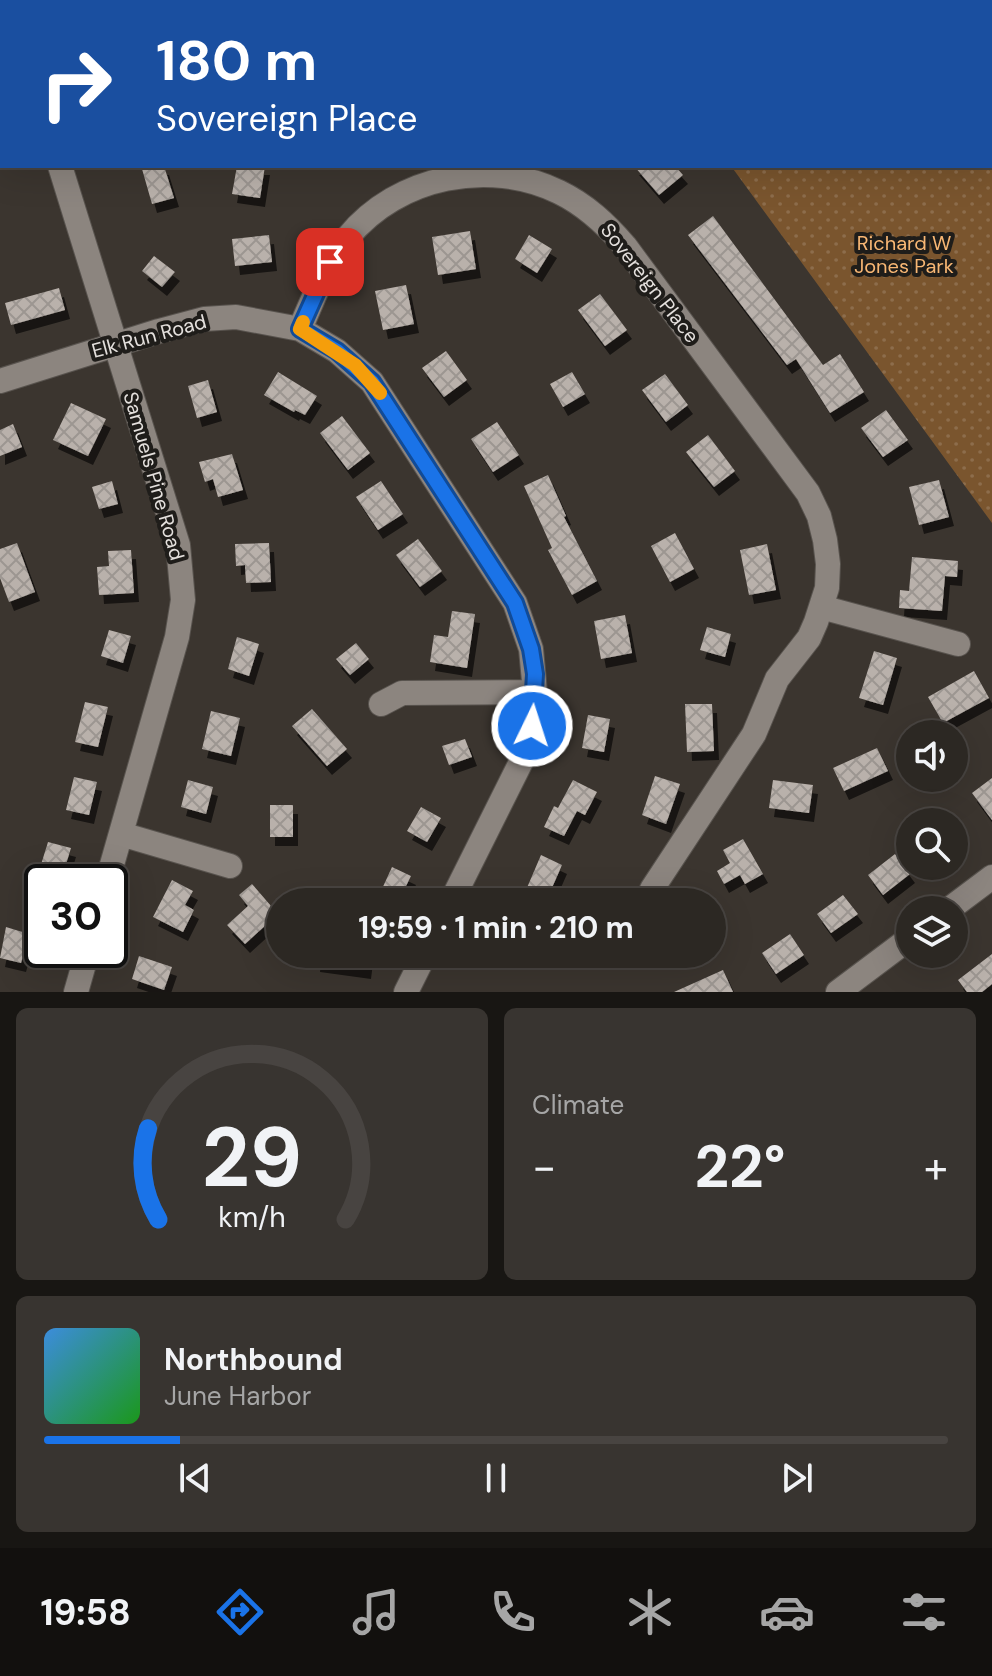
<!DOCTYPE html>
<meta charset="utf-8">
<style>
body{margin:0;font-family:"DM Sans",sans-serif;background:#383430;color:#f1f3f6;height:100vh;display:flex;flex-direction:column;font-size:30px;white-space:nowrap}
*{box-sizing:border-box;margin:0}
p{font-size:26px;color:#a6a6a6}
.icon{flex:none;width:44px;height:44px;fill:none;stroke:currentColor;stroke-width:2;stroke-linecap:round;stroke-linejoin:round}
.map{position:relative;height:992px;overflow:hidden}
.details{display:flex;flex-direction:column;gap:16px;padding:16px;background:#181613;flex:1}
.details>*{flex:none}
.hud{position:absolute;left:0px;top:0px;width:992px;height:168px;box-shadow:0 8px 32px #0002,0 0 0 2px #484441;background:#1a4fa0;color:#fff;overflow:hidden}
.fabs{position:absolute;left:896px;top:720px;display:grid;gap:16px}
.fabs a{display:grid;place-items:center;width:72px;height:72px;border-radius:50%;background:#2c2823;box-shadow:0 8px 32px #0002,0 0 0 2px #484441;font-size:40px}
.speed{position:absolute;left:24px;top:864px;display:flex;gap:16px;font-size:40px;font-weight:700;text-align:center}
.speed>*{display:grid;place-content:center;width:104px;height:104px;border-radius:50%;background:#2c2823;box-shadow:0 8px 32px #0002,0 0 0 2px #484441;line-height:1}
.speed .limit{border:4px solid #111;border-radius:12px;background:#fff;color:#111}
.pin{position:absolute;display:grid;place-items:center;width:68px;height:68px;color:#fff;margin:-34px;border-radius:16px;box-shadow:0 4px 12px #0006}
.me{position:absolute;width:88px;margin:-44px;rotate:4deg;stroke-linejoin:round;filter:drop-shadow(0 0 6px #0008)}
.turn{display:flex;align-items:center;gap:28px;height:168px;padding:0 24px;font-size:36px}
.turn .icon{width:104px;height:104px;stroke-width:2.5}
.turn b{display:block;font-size:56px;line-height:68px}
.big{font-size:60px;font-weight:700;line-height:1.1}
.details .tile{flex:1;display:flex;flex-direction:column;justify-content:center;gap:12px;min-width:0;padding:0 28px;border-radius:12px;background:#383430}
.details .dial{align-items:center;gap:0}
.dial svg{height:208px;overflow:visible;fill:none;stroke:#484441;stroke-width:7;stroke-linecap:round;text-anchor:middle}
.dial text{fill:#f1f3f6;stroke:none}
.song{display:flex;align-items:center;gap:24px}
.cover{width:96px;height:96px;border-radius:12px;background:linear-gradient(135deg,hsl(210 70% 55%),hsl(120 70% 35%))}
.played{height:8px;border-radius:4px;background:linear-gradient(90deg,#1a73e8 15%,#484441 15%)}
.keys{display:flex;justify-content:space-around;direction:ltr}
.heat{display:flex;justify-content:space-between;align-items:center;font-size:44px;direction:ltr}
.details .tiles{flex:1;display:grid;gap:16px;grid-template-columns:1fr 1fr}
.tile:last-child{grid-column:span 2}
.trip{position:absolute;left:266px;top:888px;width:460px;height:80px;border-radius:40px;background:#2c2823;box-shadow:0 8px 32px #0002,0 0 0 2px #484441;font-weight:700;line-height:80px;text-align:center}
.tabs{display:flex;height:128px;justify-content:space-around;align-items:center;background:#12100e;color:#a6a6a6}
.tabs .icon{width:56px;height:56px}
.tabs .selected{color:#1a73e8}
.tabs b{font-size:36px;color:#f1f3f6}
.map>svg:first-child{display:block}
.park{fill:url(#park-dots)}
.building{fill:url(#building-cross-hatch);filter:url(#shadow)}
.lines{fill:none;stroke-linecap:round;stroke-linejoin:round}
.minor-casing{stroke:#58534e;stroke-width:26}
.minor{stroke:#8c857f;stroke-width:24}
.route-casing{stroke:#114b97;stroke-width:20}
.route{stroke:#1a73e8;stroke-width:14}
.slow{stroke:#f59e0b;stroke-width:14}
.labels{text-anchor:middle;stroke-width:8;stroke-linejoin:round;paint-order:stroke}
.park-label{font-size:20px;fill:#f8b774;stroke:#1f1d1a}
.street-label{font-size:20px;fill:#e4e0dd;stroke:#1f1d1a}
</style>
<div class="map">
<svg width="992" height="992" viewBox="0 0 992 992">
<defs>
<pattern id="park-dots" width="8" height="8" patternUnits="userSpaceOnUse" patternTransform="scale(2)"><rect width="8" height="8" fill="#7a552e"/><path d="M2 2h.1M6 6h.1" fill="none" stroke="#8d6d4c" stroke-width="1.8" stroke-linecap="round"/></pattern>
<pattern id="building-cross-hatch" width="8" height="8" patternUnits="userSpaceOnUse" patternTransform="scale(2)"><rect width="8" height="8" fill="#b9b1ab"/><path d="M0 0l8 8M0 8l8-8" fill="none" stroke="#9c9691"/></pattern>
<filter id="shadow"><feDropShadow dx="5" dy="9" stdDeviation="0" flood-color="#0009"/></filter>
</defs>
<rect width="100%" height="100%" fill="#3b352f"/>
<path class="park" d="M610,0H992V523L731,166H990V2Z"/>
<path class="building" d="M152,166H164L174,198L152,204L142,169Z
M237,166H265L260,198L232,194Z
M634,166H675L683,175L659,195Z
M713,216L823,365L840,354L864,392L830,413L796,359L787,365L688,235Z
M470,231L476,269L438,275L432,237Z
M269,235L272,262L235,266L232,239Z
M529,235L552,249L537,273L515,259Z
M154,256L175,272L162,287L142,271Z
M406,285L414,324L383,330L375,291Z
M59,288L65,310L11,325L5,303Z
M600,294L627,330L605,346L578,310Z
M446,351L467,380L444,397L422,368Z
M278,372L317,396L305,415L295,410L294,412L264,395Z
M572,372L585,394L563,407L550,384Z
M665,374L688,405L666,422L642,390Z
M208,380L217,412L197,418L188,386Z
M71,403L106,419L88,456L53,440Z
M886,410L908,440L883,457L861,428Z
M342,416L370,453L348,470L320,433Z
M497,422L519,455L493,472L471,439Z
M13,424L22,447L0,456V430Z
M708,435L735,471L714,487L686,452Z
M232,454L243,490L218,497L213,479L205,482L199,462Z
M548,475L566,516L564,517L597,581L572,595L548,550L552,548L524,486Z
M939,480L949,517L919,525L909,487Z
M112,481L118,504L99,509L92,487Z
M381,481L403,514L378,530L356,497Z
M675,533L694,569L670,582L651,546Z
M418,539L442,571L420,587L396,555Z
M17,543L35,592L9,602L0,578V549Z
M269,543L271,582L246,583L245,565L236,566L235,544Z
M767,544L776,590L749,595L740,550Z
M131,550L134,593L99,595L97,567L109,566L108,551Z
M912,557L958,561L957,577L945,576L942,611L899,608L900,590L909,591Z
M452,611L475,614L467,668L430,662L434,635L448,637Z
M625,615L632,653L601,659L594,621Z
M707,627L731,634L725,657L700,650Z
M109,630L131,636L123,663L101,656Z
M237,637L259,644L249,676L228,669Z
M356,643L369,659L350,675L336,659Z
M874,651L897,658L883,705L859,698Z
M974,671L989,698L943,723L928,697Z
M85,702L108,707L98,747L75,742Z
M685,704H712L714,751L687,752Z
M312,709L347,749L327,766L292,726Z
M211,711L240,718L231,756L202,749Z
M588,715L610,719L604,752L582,748Z
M465,739L472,757L449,765L442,746Z
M877,748L888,771L844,791L833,768Z
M655,776L680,784L666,824L642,815Z
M74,777L97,782L89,815L66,810Z
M992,778V820L972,793Z
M188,780L213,787L206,814L181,807Z
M573,780L597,792L585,815L577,811L564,836L544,827L554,806L558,808Z
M773,780L813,785L809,813L769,808Z
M270,805H293V837H270Z
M421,807L441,818L427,842L407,831Z
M743,839L763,874L745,884L740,875L724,884L717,871L730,863L723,850Z
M48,842L71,848L62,877L39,871Z
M895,854L910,874L883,895L868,875Z
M541,855L562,865L547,899L526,890Z
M392,867L411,876L398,902H376Z
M172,880L193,891L185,905L194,910L183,932L153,917Z
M252,884L278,914L245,944L227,925L248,906L239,895Z
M843,895L858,914L831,933L817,914Z
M6,927L29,934L21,963L0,958Z
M790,934L804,955L776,974L762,953Z
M316,954H368L366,970L315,963Z
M992,954V984L982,992H967L958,980Z
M139,956L172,967L164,990L132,979Z
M723,970L733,992H674Z"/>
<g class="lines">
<defs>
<path id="minor" d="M60,166L178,545L183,600L177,637L107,882
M300,329C314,297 326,264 348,237C398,176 489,158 559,192C586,205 606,224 625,246L808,493L819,516L825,540L828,564L827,588L816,622L809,638L777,679L754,734L652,889
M0,381L159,331L204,319L236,317L300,329L337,351L372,382L515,603L531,649L535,692L532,726L523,758L451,902
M821,607L958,644
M381,704L402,693L535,692
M121,834L230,866
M948,910L992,877
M76,992L88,950
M406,992L425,954
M838,992L910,938"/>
</defs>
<use href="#minor" class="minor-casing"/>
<use href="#minor" class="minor"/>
</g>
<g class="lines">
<defs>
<path id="route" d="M330,262L300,329L337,351L372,382L515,603L531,649L535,674L532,726"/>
</defs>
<use href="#route" class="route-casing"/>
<use href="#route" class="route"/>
<path class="slow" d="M303,322L300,329L355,365L380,393"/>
</g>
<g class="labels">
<g class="park-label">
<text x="904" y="250">Richard W<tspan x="904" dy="23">Jones Park</tspan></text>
</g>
<g class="street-label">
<text transform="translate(650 283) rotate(52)" y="7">Sovereign Place</text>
<text transform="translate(149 336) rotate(-15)" y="7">Elk Run Road</text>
<text transform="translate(154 476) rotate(74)" y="7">Samuels Pine Road</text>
</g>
</g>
</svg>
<div class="fabs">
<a><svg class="icon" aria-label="sound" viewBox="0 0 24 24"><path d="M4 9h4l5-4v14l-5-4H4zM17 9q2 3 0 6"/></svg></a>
<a><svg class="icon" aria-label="search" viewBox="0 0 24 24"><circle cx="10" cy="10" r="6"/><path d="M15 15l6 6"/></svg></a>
<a><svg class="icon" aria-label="layers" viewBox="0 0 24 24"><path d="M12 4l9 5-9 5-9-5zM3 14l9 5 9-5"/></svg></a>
</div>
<div class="speed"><div class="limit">30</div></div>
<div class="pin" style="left:330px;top:262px;background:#d93025"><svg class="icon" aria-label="arrive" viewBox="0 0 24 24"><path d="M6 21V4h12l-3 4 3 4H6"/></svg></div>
<svg class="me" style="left:532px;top:726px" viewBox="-20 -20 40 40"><circle r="17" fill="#1a73e8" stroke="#fff" stroke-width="3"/><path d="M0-11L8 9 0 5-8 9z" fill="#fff"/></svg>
<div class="trip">19:59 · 1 min · 210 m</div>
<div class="hud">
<div class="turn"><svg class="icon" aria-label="right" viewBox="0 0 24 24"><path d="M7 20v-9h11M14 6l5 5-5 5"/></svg><div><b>180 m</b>Sovereign Place</div></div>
</div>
</div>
<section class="details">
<div class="tiles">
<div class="tile dial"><svg viewBox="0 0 100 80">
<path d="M14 69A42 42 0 1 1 86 69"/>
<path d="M14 69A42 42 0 0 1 10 34" stroke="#1a73e8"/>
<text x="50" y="56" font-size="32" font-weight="700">29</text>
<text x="50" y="72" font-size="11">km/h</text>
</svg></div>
<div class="tile"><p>Climate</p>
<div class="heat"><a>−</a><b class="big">22°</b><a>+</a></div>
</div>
<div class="tile">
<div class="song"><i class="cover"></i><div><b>Northbound</b><p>June Harbor</p></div></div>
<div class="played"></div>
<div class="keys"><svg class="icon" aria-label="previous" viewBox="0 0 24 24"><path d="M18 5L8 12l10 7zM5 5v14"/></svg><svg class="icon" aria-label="pause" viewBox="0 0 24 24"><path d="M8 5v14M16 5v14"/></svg><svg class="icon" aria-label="next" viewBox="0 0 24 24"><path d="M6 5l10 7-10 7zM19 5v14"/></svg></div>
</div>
</div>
</section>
<nav class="tabs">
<b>19:58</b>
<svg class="icon selected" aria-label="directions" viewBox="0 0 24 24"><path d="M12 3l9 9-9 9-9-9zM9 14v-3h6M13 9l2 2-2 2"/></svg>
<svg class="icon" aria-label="music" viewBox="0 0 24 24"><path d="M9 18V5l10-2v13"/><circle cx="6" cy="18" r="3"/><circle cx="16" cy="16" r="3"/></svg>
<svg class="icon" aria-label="phone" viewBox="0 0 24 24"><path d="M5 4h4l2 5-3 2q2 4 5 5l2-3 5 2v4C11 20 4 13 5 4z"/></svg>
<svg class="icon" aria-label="climate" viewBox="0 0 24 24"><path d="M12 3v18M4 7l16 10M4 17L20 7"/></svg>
<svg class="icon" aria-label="car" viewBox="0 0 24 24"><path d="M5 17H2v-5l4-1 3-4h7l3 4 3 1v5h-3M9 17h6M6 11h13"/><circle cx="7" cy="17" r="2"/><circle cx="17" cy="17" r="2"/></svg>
<svg class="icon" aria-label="filters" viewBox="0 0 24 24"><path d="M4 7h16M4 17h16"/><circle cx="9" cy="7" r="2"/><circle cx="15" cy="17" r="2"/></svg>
</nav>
